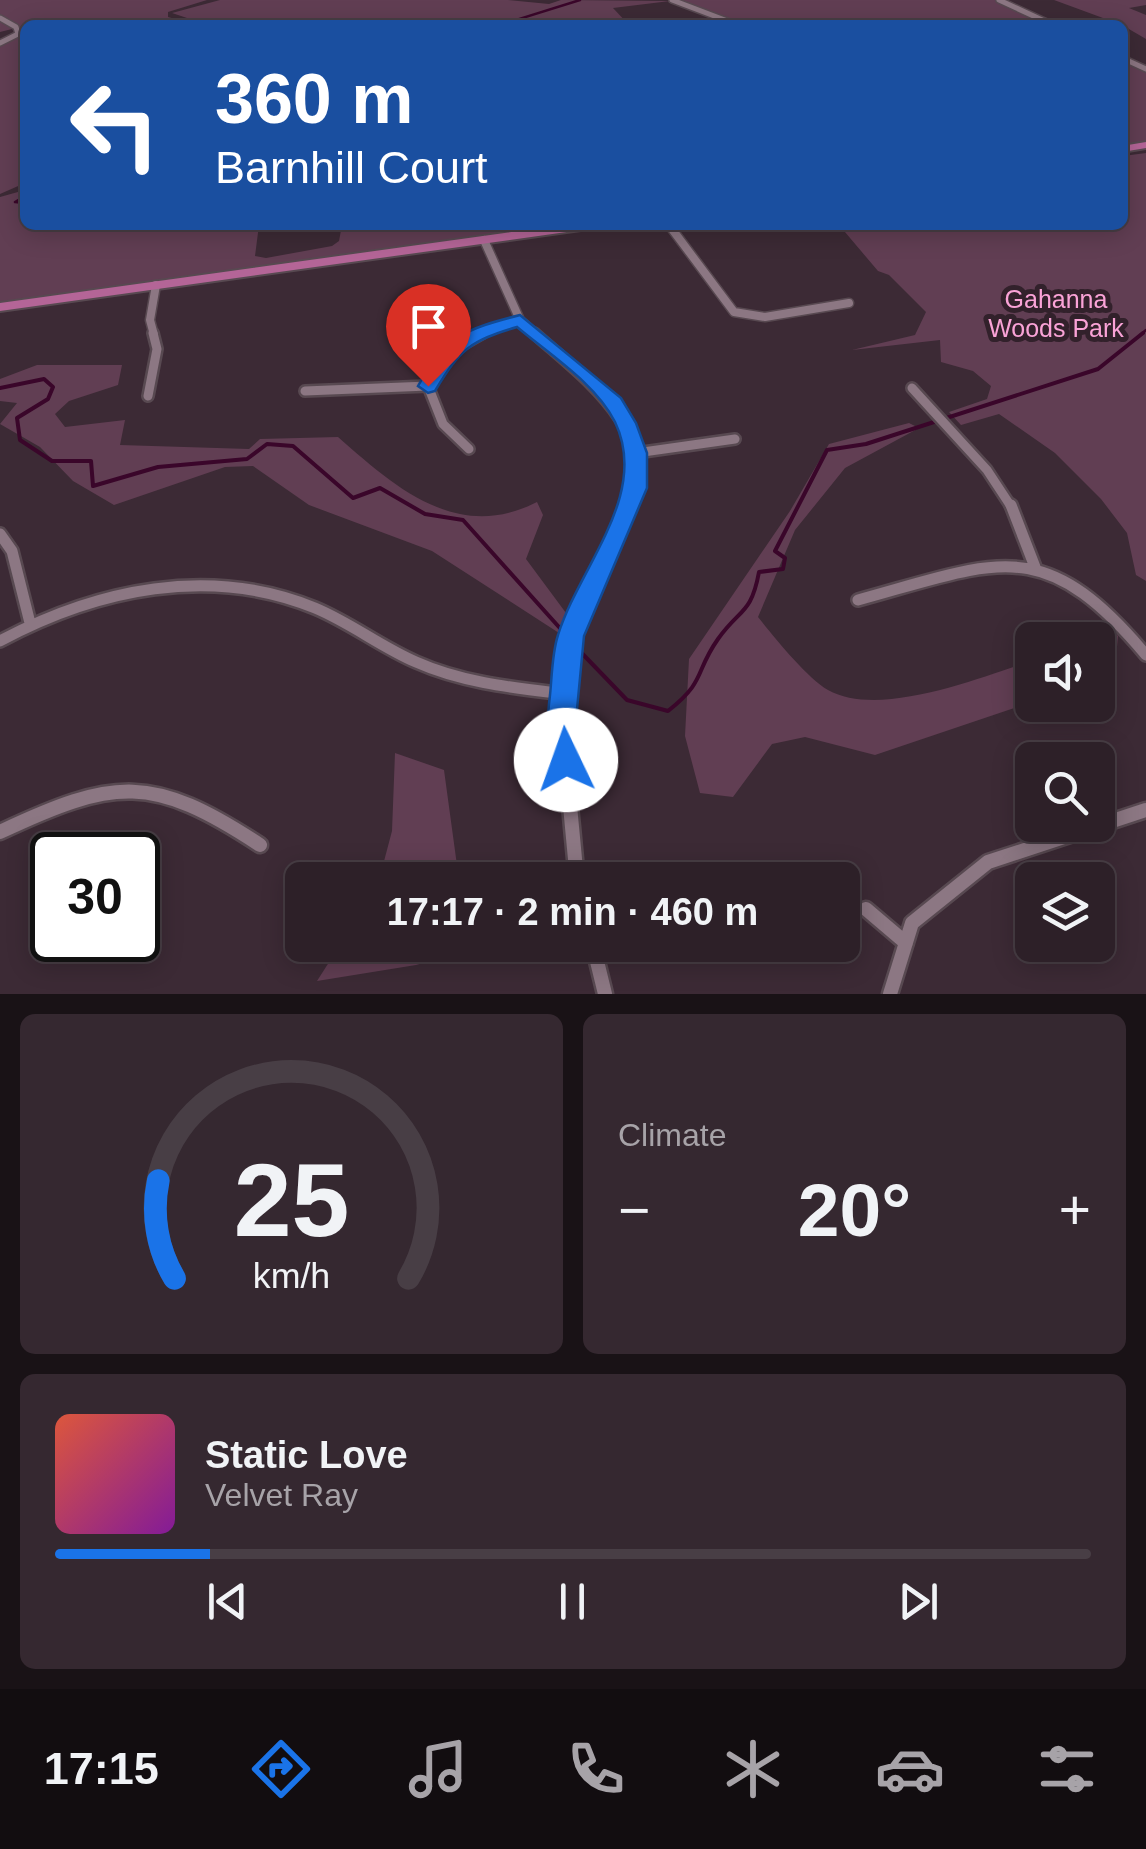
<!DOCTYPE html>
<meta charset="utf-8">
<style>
body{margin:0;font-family:Arial,sans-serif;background:#352830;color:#f1f3f6;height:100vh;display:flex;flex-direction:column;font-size:38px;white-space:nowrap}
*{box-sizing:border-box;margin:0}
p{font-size:32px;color:#a7a3a8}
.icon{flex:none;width:55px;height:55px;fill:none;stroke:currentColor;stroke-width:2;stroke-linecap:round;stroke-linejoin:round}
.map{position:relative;height:994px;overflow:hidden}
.drawer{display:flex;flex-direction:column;gap:20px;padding:20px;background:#191216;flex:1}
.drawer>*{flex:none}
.banner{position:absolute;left:20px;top:20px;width:1108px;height:210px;border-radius:15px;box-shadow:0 5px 25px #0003,0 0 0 2px #483e45;background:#1a4fa0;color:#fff;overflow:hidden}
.tools{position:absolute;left:1015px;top:622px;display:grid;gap:20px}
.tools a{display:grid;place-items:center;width:100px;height:100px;border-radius:15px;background:#2d2028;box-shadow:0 5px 25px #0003,0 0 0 2px #483e45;font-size:50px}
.speed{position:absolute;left:30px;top:832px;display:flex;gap:20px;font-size:50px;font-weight:700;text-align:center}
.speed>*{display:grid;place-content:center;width:130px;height:130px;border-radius:50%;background:#2d2028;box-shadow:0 5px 25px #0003,0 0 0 2px #483e45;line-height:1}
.speed .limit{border:5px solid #111;border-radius:15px;background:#fff;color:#111}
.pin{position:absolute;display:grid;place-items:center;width:85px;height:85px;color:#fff;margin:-102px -42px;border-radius:50% 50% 50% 0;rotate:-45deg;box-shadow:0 0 10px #0007}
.pin .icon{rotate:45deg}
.me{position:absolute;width:110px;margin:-55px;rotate:357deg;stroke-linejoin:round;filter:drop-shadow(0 0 8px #0008)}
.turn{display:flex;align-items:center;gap:35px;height:210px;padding:0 30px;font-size:45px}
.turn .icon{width:130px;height:130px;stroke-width:2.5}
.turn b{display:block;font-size:70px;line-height:85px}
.big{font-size:75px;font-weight:700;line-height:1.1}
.drawer .tile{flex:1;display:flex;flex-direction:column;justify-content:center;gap:15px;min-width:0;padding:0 35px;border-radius:15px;background:#352830}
.drawer .dial{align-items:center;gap:0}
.dial svg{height:260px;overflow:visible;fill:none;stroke:#483e45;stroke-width:7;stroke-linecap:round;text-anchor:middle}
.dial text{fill:#f1f3f6;stroke:none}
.song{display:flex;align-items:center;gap:30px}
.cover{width:120px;height:120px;border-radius:15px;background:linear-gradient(135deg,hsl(10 70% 55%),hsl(290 70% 35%))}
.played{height:10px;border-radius:5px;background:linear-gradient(90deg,#1a73e8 15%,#483e45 15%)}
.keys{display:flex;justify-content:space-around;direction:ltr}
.heat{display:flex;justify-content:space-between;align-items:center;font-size:55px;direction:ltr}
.drawer .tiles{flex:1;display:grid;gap:20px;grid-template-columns:1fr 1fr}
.tile:last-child{grid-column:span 2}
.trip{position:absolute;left:285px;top:862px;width:575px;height:100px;border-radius:15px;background:#2d2028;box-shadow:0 5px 25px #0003,0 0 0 2px #483e45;font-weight:700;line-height:100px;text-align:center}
.tabs{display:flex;height:160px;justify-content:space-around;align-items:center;background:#120d10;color:#a7a3a8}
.tabs .icon{width:70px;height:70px}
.tabs .on{color:#1a73e8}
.tabs b{font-size:45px;color:#f1f3f6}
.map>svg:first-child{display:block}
.green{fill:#613e53}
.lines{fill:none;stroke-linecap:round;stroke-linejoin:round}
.stream-far1{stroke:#3a062a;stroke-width:2.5}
.stream{stroke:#3a062a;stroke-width:4}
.street-far5-casing{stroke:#584951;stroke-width:8}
.street-far4-casing{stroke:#584951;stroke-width:9}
.street-far3-casing{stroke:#584951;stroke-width:11}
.street-far2-casing{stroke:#584951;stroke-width:14}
.street-far1-casing{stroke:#584951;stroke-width:16}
.street-casing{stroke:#584951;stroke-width:19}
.primary-casing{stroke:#584951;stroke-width:4}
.street-far5{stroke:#8c7783;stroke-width:5}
.street-far4{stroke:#8c7783;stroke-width:6}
.street-far3{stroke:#8c7783;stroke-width:8}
.street-far2{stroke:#8c7783;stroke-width:9}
.street-far1{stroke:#8c7783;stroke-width:11}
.street{stroke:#8c7783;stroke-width:14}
.primary{fill:#b46597;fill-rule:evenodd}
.route{fill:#1a73e8;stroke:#114b97;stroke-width:2.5}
.labels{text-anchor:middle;stroke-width:10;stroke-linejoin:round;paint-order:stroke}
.far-park-label{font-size:25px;fill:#faa3d7;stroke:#32212b}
</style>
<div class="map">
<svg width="1146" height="994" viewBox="0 0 1146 994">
<rect width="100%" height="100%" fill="#3c2a35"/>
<path class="green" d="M0,0H207L168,12V17L197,25H94L106,22C75,21 57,25 25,25V183L0,194V44L24,31L20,27L0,32Z
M220,0H508L549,4L561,0L670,1L613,8L629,25H240L196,21L172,13Z
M676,0H996L1049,25L1002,21L974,25H744Z
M1054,0H1146V5L1129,8L1146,15V39L1122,25Z
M1122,60L1146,71V142L1123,146Z
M1146,153V581L1136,575L1127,533L1101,499L1055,453L999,414L961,425L949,412L987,399L991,386L973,371L941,362L940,340L852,350L915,335L926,312L889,275L878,271L839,225H1122L1123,156Z
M25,190V225H259L255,256L266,258L332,246L339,241L342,225H556L0,303V197Z
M37,365H122L118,385L69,401L55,414L65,427L125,420L120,445L249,449L260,439L338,437C395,487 457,543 537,502L543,515L526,559L566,613L559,633L432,551L309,505L253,466L225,467L114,505L73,481L40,447L0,424L17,403L0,401V379Z
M909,423L919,428L845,468L795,530L758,617C774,637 807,678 828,690C880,719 981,677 1032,661V702L875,755L805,737L772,744L733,797L700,793L685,736L689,659L790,511L829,444Z
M1106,623L1118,636L1114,678L1098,683V640H1082Z
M395,753L444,770L459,880H379L392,831Z
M340,945H467L468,951L416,965L317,981Z"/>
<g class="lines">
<path class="stream-far1" d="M500,25L580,0
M25,196L15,202L25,203
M1140,335L1146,330"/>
<path class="stream" d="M0,388L44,379L53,387L48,399L17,418L20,440L52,461H91L93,486L158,467L247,459L267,444L293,446L353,498L380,488L425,514L463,520L567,636
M572,643L627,700L668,711C707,680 694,673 718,639C740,608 751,615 759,572L783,569L785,558L775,551L827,450L866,444L1098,369L1143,333"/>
<defs>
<path id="street-far5" d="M672,0L738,25
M999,0L1053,25
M0,18L16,27L18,34L0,43
M1122,58L1146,69"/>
<path id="street-far4" d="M1122,121V126"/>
<path id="street-far3" d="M669,225L734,312L765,317L849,303
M484,240L520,320L537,335
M154,335L150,320L156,285
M477,335L520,320"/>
<path id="street-far2" d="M534,333C584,378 662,431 628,508
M912,388L987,470L1012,508
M305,391L428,386
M148,396L157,349L153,333
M469,449L443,424L428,386L455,349L483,333
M636,453L735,439"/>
<path id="street-far1" d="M1011,505L1035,567
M0,534L12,551L30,623
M858,600C997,562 1043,532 1146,655
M0,641C97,589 210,565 315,608C351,623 381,647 416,662C463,683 515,688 565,694
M562,724L570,636L629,505"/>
<path id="street" d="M562,721L577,880
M0,832C115,778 152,774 260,845
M866,909L906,943
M593,945L605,994
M890,994L912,923L988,862L1146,810"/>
<path id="primary" d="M1146,142V148L1122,152V146Z
M562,225H594L588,229L0,311V303Z"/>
</defs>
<use href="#street-far5" class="street-far5-casing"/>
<use href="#street-far4" class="street-far4-casing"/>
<use href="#street-far3" class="street-far3-casing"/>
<use href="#street-far2" class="street-far2-casing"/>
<use href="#street-far1" class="street-far1-casing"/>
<use href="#street" class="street-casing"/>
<use href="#primary" class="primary-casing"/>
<use href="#street-far5" class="street-far5"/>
<use href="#street-far4" class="street-far4"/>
<use href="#street-far3" class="street-far3"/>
<use href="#street-far2" class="street-far2"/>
<use href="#street-far1" class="street-far1"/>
<use href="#street" class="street"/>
<use href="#primary" class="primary"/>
</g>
<path class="route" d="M520,315L621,398L636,423L647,453V488L584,636L576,720L580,760L576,770L566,774L555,770C545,747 547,719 550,695C552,676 552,653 558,635C579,567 650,495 615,422C596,384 549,354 517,327C470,341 460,349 435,391L428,393L418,386C446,336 465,329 520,315Z"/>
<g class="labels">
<g class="far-park-label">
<text x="1056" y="308">Gahanna<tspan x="1056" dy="29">Woods Park</tspan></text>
</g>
</g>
</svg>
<div class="tools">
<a><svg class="icon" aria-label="sound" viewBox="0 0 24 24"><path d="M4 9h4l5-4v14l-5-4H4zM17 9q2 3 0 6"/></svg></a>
<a><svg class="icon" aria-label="search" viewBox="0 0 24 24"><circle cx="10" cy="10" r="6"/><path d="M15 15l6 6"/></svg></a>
<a><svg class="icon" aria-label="layers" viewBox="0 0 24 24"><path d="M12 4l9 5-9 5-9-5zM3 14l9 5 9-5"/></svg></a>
</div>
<div class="speed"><div class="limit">30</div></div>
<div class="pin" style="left:428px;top:386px;background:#d93025"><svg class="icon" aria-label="arrive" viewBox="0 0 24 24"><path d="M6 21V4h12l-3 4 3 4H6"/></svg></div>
<svg class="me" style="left:566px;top:760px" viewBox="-20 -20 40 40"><circle r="19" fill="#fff"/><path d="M0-13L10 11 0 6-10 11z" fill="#1a73e8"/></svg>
<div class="trip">17:17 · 2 min · 460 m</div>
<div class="banner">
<div class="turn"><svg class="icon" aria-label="left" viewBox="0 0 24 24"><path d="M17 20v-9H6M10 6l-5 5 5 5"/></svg><div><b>360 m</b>Barnhill Court</div></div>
</div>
</div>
<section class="drawer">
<div class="tiles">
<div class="tile dial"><svg viewBox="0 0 100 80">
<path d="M14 69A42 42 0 1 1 86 69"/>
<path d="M14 69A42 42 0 0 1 9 39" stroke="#1a73e8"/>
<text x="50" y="56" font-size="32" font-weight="700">25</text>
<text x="50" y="72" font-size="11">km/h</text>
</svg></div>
<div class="tile"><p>Climate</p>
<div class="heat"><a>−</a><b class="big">20°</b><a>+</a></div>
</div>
<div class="tile">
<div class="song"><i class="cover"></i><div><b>Static Love</b><p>Velvet Ray</p></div></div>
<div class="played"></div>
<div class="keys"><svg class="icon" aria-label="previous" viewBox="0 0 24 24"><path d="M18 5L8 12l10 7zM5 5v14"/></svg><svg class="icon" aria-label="pause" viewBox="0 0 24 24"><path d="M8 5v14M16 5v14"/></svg><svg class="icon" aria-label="next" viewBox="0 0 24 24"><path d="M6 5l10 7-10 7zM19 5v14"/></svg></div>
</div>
</div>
</section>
<nav class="tabs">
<b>17:15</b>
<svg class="icon on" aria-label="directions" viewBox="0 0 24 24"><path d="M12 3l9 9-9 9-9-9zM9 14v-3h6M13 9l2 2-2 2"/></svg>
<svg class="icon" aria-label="music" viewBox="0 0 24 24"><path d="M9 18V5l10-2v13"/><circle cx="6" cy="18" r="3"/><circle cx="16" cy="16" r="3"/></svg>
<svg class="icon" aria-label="phone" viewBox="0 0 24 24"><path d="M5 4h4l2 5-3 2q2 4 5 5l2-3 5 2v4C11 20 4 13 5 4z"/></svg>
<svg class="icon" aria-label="climate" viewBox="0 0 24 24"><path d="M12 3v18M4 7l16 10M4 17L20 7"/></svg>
<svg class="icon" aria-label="car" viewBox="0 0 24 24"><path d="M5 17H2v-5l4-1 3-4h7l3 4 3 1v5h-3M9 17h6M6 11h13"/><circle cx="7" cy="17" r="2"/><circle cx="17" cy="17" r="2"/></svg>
<svg class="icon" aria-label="filters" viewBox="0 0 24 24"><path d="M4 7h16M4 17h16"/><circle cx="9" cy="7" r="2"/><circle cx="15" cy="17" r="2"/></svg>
</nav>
